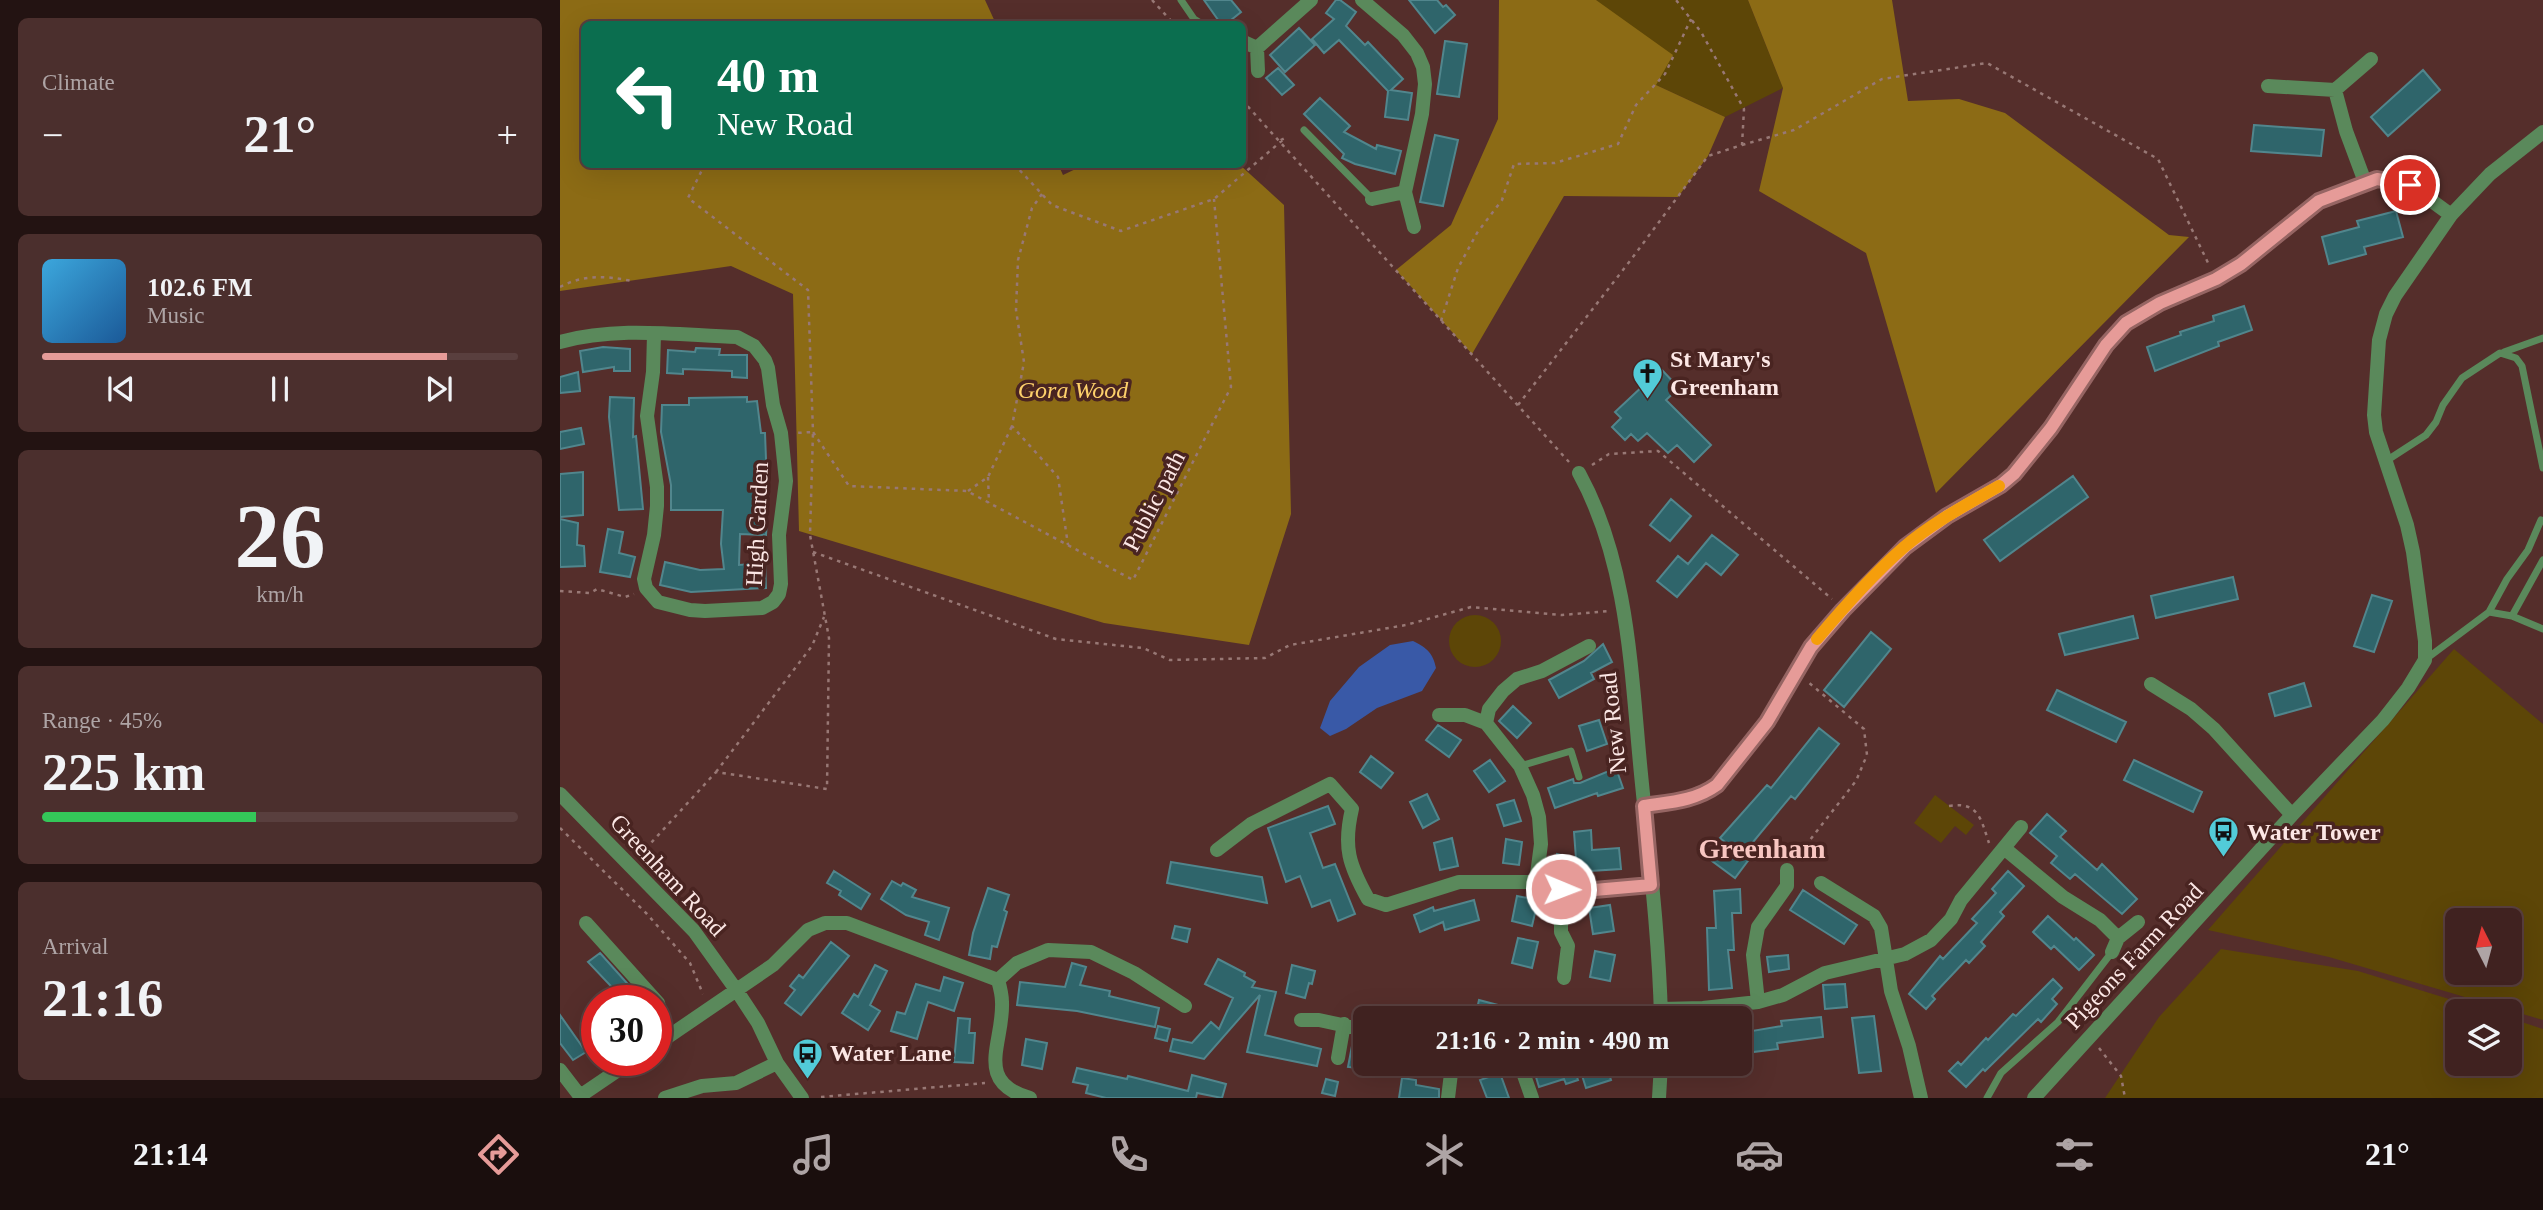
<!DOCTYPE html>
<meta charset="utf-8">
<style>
body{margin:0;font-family:"Times New Roman",serif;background:#4b2f2d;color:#f1f3f6;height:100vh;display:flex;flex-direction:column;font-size:26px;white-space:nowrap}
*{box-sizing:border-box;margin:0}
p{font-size:23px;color:#aea4a5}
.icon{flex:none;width:38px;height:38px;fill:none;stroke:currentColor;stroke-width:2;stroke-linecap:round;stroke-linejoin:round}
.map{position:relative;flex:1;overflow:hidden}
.drawer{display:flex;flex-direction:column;gap:18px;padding:18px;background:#231312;width:560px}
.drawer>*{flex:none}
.hud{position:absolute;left:21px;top:21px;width:665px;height:147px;border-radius:10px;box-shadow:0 7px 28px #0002,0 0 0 2px #593f3e;background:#0b6e4f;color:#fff;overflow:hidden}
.needle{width:46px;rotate:354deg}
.buttons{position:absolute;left:1885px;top:908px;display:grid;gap:14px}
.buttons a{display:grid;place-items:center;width:77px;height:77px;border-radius:10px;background:#402220;box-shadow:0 7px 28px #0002,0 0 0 2px #593f3e;font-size:35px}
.speed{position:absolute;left:21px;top:985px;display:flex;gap:14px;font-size:35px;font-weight:700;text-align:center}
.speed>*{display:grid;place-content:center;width:91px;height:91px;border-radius:50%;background:#402220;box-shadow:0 7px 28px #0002,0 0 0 2px #593f3e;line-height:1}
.speed .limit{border:10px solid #d22;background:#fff;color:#111}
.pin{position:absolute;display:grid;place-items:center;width:60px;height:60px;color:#fff;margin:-30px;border:4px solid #fff;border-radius:50%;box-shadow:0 2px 7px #0007}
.me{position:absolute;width:77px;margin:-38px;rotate:91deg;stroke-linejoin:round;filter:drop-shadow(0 0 5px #0008)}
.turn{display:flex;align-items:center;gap:24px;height:147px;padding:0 21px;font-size:32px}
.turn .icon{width:91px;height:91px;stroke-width:2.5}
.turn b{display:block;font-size:49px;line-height:60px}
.big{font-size:52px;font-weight:700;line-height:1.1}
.drawer .card{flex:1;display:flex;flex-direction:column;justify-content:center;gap:10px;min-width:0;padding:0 24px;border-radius:10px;background:#4b2f2d}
.drawer .dial{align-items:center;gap:0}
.dial b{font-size:91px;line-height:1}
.song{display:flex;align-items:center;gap:21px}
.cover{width:84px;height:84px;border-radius:10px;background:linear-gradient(135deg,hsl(200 70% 55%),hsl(210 70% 35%))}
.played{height:7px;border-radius:4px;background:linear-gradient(90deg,#e69b98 85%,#593f3e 85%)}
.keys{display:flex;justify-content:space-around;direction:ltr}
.heat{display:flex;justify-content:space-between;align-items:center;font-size:38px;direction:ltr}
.charge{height:10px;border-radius:5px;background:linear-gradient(90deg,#34c759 45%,#593f3e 0)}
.trip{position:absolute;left:793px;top:1006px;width:399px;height:70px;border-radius:10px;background:#402220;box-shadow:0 7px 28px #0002,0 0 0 2px #593f3e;font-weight:700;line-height:70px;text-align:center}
.tabs{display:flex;height:112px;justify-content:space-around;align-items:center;background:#1a0e0d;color:#aea4a5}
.tabs .icon{width:49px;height:49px}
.tabs .selected{color:#e69b98}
.tabs b{font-size:32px;color:#f1f3f6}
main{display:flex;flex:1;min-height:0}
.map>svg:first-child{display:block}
.green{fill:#5d4607;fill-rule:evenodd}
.forest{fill:#8c6b15}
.water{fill:#3959a7}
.building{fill:#2f656b;stroke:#51868d;stroke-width:2}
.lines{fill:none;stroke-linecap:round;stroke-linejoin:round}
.path{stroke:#987875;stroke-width:2.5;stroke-dasharray:3.5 5;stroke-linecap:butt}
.lane{stroke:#5a895b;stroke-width:7}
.street{stroke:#5a895b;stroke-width:14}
.route-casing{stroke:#966563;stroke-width:18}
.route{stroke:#e69b98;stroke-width:12}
.slow{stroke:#f59e0b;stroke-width:12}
.labels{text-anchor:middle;stroke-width:7;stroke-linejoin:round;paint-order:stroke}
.poi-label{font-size:24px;font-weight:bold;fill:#fce7e5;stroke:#492421;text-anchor:start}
.park-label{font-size:24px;font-style:italic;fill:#fdd06b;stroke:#492421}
.street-label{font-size:24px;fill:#fce7e5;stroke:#492421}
.quarter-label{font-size:28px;font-weight:bold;fill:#f8c6c1;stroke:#492421}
</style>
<main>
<section class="drawer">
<div class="card"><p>Climate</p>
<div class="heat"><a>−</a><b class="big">21°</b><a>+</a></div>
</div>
<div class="card">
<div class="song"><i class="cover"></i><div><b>102.6 FM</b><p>Music</p></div></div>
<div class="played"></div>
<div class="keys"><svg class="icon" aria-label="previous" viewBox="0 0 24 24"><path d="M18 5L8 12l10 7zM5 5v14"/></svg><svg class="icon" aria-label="pause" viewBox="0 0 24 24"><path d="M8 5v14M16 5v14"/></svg><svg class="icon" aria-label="next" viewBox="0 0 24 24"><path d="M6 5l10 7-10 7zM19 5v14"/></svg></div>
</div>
<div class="card dial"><b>26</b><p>km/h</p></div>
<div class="card"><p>Range · 45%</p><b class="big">225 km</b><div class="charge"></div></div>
<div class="card"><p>Arrival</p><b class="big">21:16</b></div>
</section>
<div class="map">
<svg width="1983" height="1098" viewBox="0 0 1983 1098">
<rect width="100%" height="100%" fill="#552e2b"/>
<path class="green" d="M1036,0H1188L1223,88L1165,117L1096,85Z
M889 641a26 26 0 1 1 52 0a26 26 0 1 1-52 0Z
M1894,649L1983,724V1020L1769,957L1648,930ZM1897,920H1950V973H1897Z
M1375,795L1414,825L1406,835L1395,826L1381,843L1354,823Z
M1661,949L1798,971L1928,1011L1897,1012V1064H1950V1018L1983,1029V1098H1545L1599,1017Z"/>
<path class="forest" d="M0,0H425L436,24H24V164H498L503,175L524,165H680L724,205L731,514L689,645L544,623L239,531L233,294L171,266L0,291Z
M939,0H1036L1113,55L1096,85L1165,117L1148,156L1118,197L1004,196L912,354L836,270L891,225L938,119Z
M1188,0H1332L1348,101L1399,99L1445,113L1609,235L1629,237L1376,493L1306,253L1199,191L1223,88Z"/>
<path class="water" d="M853,641C867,648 873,653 876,668L862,691L817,708L786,729L770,736L760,728L770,701L799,667L830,645Z"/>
<path class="building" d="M644,0H671L681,12L666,24H661Z
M776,0H780L796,12L786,26L805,45L808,42L843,79L831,90L852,93L848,120L825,117L828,91L779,40L764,53L752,39L774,19L766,13Z
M849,0H877L883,7L886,5L895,15L875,33Z
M739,28L755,45L725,72L710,55Z
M885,41L907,44L899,97L877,94Z
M718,68L734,85L722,95L706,78Z
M1863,70L1880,90L1828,136L1811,117Z
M760,98L790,126L784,132L816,149L817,145L841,151L835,174L795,164L782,158L784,154L744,114Z
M1694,125L1764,130L1761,156L1691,151Z
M875,135L898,140L883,206L860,202Z
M1836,211L1843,237L1804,247L1806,254L1769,264L1762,237L1799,227L1797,221Z
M1684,306L1692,330L1658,342L1659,346L1595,371L1587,347L1621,335L1620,332L1654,321L1653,316Z
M43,347L70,349V371H54V367L23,372L20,351Z
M136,348L160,349L159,355H187V378L172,377V371L123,369V374L107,373L108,350L135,352Z
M1101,369L1119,388L1106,400L1151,445L1134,462L1117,445L1108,453L1087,433L1078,441L1071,434L1065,440L1052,427L1061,418L1055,412Z
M18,372L20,391L0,393V377Z
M50,397L74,398L73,437L76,436L83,509L59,510L49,417Z
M187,397V402L197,401L201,433H205L207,486H205L203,521H207L206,535L180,534L179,565L205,563L206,588L131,592L100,585L105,562L140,570L164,569L161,544L163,510H111V485L101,432L102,405H129V398Z
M21,428L24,444L0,449V432Z
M23,472V515L0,517V474Z
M1513,476L1528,497L1440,561L1424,540Z
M1111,499L1131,516L1110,541L1090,525Z
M0,519L18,523L17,545L24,546L25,566L0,567Z
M48,529L63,532L59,553L75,557L70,577L40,572Z
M1152,535L1178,555L1161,575L1146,563L1117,597L1097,581L1118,556L1128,564Z
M1673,577L1678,599L1596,618L1591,596Z
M1812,595L1832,601L1814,652L1794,646Z
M1573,616L1578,638L1505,655L1499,634Z
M1311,632L1331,649L1284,707L1264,690Z
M1043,644L1052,662L1031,673L1034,679L999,698L989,680L1024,661Z
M1744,683L1751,706L1715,716L1709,694Z
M1497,690L1566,722L1556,742L1487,710Z
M953,706L971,723L957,738L939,721Z
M1039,720L1047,744L1027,751L1019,726Z
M878,725L901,740L889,757L866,740Z
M1259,728L1279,744L1235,799L1231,796L1193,842L1199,846L1175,878L1152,861L1166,843L1160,838L1207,785L1211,788Z
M811,756L833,773L821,788L800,772Z
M930,760L945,781L929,792L914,771Z
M1574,760L1642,792L1633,812L1564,780Z
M1056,768L1063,788L1038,796L1037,793L995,808L988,788L1013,779L1014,783H1020Z
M867,794L879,819L863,828L850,802Z
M954,800L961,821L944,826L937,805Z
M768,806L775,824L750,833L763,868L775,864L795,914L778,921L770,900L752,907L740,876L726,882L708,828Z
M1487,814L1506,831L1500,837L1537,870L1542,864L1577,899L1562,914L1515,874L1510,879L1491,863L1497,856L1470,833Z
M1031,830L1032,850L1059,848L1061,869L1014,872L1013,875L993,870L997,854L1016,859L1014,832Z
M892,838L898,866L880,870L874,843Z
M946,839L962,842L959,865L943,863Z
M611,862L702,877L707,903L607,883Z
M274,871L310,894L301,909L279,895L281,891L267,883Z
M1448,871L1464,886L1440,912L1444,916L1421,942L1425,946L1409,963L1406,960L1372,996L1375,999L1366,1009L1349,994L1380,956L1383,959L1417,923L1412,919L1436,893L1432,889Z
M332,881L341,886L343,883L356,890L352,897L389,908L379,940L365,935L369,922L346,915L321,899Z
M428,888L449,895L444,910L447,912L437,947L432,946L430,959L409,955L413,933Z
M1180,889L1181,913H1172L1174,950H1168L1172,988L1149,990L1147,928H1156L1154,891Z
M1243,890L1297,925L1284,944L1230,910Z
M957,896L978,900L972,926L952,921Z
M914,900L919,920L885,930L883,922L860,932L854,915L873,907L874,911Z
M1050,905L1054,931L1033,934L1029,908Z
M1488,916L1514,940L1516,938L1534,955L1519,970L1494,946L1491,949L1473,932Z
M615,926L630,929L627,942L612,938Z
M958,938L978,942L972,968L952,963Z
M271,942L289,956L241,1015L225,1003L235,990L230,986L239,975L243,978Z
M1035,951L1055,955L1050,981L1030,977Z
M40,953L83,1001H65L28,962Z
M1228,955L1229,969L1209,972L1207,957Z
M658,959L685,973L684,976L695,982L692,987L716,992L705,1035L761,1049L757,1066L687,1052L700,995L644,1059L610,1051L613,1039L632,1043L651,1022L659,1029L673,998L645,984Z
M512,963L526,967L520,985L550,991L549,996L599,1008L595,1027L517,1011L457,1005L460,982L505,987Z
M315,965L327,971L310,1005L320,1011L308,1030L282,1013L294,994L298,997Z
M732,965L755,971L752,984L749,983L745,998L726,993Z
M384,977L403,983L394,1011L368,1002L357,1039L331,1031L337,1012L345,1014L356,984L380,991Z
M1493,979L1502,988L1492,999L1497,1004L1481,1022L1478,1019L1425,1071L1423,1069L1406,1087L1389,1071L1398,1062L1401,1065L1426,1038L1428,1040L1453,1014L1456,1016Z
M1285,984L1287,1007L1265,1009L1263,985Z
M919,1000L938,1005L935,1018H915Z
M0,1015L26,1052L13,1060L0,1043Z
M1314,1016L1321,1071L1299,1073L1292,1018Z
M1261,1017L1263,1037L1217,1043L1218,1049L1193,1052V1048L1180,1049V1033L1222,1026L1221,1021Z
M398,1018L410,1019L409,1033H415L413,1063L394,1062Z
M598,1026L610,1029L607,1041L595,1038Z
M466,1039L487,1043L482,1069L462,1065Z
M792,1046L805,1048V1069L788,1067Z
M982,1064H999L1003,1076L1001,1069L1013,1065L1018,1080L1006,1084L1004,1079L979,1087L973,1067Z
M1034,1064H1046L1051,1080L1026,1088L1020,1069Z
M517,1068L567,1079L568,1076L628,1091L632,1075L666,1084L662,1098L637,1093L636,1098H546L526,1093L528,1085L513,1082Z
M940,1073L949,1098H927L920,1080Z
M842,1078L856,1080V1085L879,1089V1098H839Z
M766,1079L778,1082L775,1096L762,1093Z"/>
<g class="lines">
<path class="path" d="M592,0L614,24
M682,100L1009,462
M1182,145L1234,130L1322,79L1427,63L1598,159L1650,267
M145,164L128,198L248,290L253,432L289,486L407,491L573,580L671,387L654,199
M454,164L492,205L561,231L654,199L725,138L719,141
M482,194L472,208L458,260L456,310L464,362L452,426L498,477L508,545
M0,287C24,274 46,276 72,281
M881,321L898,268L917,233L942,200L954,164L995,163L1058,144L1076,105L1105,74L1131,19
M958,405L1070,261L1148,156L1182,145L1184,109L1141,32L1116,0
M1032,465L1049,454L1098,451L1272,599
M428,477L429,503
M408,491L428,477L452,426
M253,552L496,639L583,648L610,660L705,658L730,645L846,625L911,607L1002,615L1049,611
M0,591L30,593L37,589L65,597L74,594
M156,772L252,646L264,617
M1389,806C1419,801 1421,820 1429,843
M0,828L87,914L130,963L143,994
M80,855L156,772L267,789L269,638L250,535L253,432L235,433
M1235,859L1296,781L1307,755L1304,729L1248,682
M1539,1048L1561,1076L1565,1098
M261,1097L425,1083"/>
<path class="lane" d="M621,0L634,19L642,24
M744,130L812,199
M1944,352L1983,338
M1826,461L1866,435L1876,422L1883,405L1902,378L1940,353L1956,358L1962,366L1983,468
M1929,612L1952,616L1983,560
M1952,616L1983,629
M1866,659L1929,612L1947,579L1968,550L1981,520L1983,521
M960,766L1011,751L1019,777
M1427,1098L1441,1073L1498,1022L1552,952"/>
<path class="street" d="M802,0L843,35L857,53L863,67L865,84L862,114L845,192L854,227
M682,41L697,48L751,0
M697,48L698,71
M1708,86L1775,90L1786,131L1805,182
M1775,90L1811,59
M812,199L845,192
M0,342C57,326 118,335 177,337L194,346L205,360L208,368L213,405L221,433L226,481L219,535L221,584L219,594L213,602L202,608L145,611L130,610L98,602L86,588L84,579L94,535L97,506V487L87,416L93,372L94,334
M1019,473C1069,564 1071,673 1081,774C1089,855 1099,937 1101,1018
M1591,684L1631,709L1654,729L1732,815
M879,715H905L926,723L960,766L973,795L979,817L981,844L976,882
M926,723L929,709L943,691L957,679L982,671L1029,646
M0,794L134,931L177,991L198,1023L217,1063L242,1098
M1084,806C1110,802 1135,801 1157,785L1207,722L1251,647L1283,610L1344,547L1387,516L1441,485L1454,474L1491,428L1546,345L1566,323L1600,303L1656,279L1681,264L1759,201L1805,182L1817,179L1850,185L1891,215
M1444,848L1503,897L1540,920L1558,938
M657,850L691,824L770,784L792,809C783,847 789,865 808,899L826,905L899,882H976L1001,889L1023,891L1091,885
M1261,883L1314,916L1321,928L1331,991L1349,1046L1361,1098
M1001,889V932L1008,946L1004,978
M26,923L98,1003L107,1037
M1552,952L1558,938L1578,922
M438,980L457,963L488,950L531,952L574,973L625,1006
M438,980C440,987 442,995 442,1002C444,1043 413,1082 470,1098
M1198,1002L1193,955L1198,927L1227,886V870
M1101,1009L1143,1008L1198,1002L1223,995L1265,973L1345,954L1371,940L1391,919L1401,900L1461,827
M741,1020H759L805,1030
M96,1045L213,965L248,930L265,923H287L438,980
M778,1058L784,1024
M887,1064H933
M960,1064L972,1098
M0,1070L20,1096L73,1060
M105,1098L142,1086L176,1083L217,1063
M888,1098L892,1065
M1099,1098L1101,1064
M1474,1098L1732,815L1823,720L1848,688L1865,660V641L1853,552L1847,525L1816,432L1814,415L1819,340L1826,314L1835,296L1891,215L1930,174L1983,132"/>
</g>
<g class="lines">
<defs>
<path id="route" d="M1001,889L1023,891L1091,885L1084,806C1110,802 1135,801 1157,785L1207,722L1251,647L1283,610L1345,547L1387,516L1441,485L1454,474L1491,428L1546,345L1566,323L1600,303L1656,279L1681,264L1759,201L1817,179L1850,185"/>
</defs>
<use href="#route" class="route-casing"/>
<use href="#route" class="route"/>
<path class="slow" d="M1257,639C1284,607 1312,575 1343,548C1372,523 1406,505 1439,486"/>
</g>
<defs>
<symbol id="church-pin" viewBox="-11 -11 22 30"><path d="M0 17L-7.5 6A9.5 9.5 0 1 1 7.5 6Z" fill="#52cbd8" stroke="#492421"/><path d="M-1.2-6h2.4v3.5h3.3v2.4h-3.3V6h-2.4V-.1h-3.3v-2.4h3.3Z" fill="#111"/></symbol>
<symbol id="bus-pin" viewBox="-11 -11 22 30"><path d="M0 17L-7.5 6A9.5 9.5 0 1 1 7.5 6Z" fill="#52cbd8" stroke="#492421"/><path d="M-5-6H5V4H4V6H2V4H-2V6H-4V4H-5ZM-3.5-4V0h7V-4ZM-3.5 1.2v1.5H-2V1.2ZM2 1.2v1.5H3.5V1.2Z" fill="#111"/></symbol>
</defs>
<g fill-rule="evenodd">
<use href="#church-pin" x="1070" y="356" width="35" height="47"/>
<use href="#bus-pin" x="1646" y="814" width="35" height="47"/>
<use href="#bus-pin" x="230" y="1036" width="35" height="47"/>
</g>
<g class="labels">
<g class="poi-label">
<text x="1110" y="367">St Mary's<tspan x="1110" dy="28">Greenham</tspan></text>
<text x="1687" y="840">Water Tower</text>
<text x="270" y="1061">Water Lane</text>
</g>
<g class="park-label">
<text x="513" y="398">Gora Wood</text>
</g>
<g class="street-label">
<text transform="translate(594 501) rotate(-63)" y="8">Public path</text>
<text transform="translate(197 524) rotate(-87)" y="8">High Garden</text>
<text transform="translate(1053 723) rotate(-96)" y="8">New Road</text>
<text transform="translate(108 875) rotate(47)" y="8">Greenham Road</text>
<text transform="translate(1574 956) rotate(-47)" y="8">Pigeons Farm Road</text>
</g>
<g class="quarter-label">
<text x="1202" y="858">Greenham</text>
</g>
</g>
</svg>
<div class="buttons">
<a><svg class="needle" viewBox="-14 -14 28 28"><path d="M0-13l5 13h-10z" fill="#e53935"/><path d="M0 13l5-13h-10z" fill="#aea4a5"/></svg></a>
<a><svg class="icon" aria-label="layers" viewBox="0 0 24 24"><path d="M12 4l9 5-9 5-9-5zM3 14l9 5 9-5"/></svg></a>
</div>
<div class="speed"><div class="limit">30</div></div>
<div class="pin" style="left:1850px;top:185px;background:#d93025"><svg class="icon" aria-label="arrive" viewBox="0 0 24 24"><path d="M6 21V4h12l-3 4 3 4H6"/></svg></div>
<svg class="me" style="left:1001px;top:889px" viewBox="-20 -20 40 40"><circle r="17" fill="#e69b98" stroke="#fff" stroke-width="3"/><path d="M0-11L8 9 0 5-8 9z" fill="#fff"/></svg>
<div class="trip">21:16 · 2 min · 490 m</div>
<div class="hud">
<div class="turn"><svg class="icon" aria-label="left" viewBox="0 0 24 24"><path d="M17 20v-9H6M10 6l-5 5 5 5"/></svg><div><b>40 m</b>New Road</div></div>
</div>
</div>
</main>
<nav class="tabs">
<b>21:14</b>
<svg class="icon selected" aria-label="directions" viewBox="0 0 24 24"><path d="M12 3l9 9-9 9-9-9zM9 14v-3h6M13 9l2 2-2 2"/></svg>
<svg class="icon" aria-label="music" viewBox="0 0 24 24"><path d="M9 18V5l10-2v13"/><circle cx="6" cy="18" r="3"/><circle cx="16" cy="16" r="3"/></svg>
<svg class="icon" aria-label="phone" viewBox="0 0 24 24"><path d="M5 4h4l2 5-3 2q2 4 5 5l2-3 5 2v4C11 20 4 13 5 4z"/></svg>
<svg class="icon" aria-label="climate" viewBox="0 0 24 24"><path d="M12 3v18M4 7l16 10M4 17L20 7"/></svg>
<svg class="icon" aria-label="car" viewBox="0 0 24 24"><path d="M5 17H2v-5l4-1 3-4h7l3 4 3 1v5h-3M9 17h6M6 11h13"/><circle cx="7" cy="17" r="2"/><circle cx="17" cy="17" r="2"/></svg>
<svg class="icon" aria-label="filters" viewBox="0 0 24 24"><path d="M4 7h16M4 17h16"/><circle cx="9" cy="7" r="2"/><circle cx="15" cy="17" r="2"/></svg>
<b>21°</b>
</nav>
